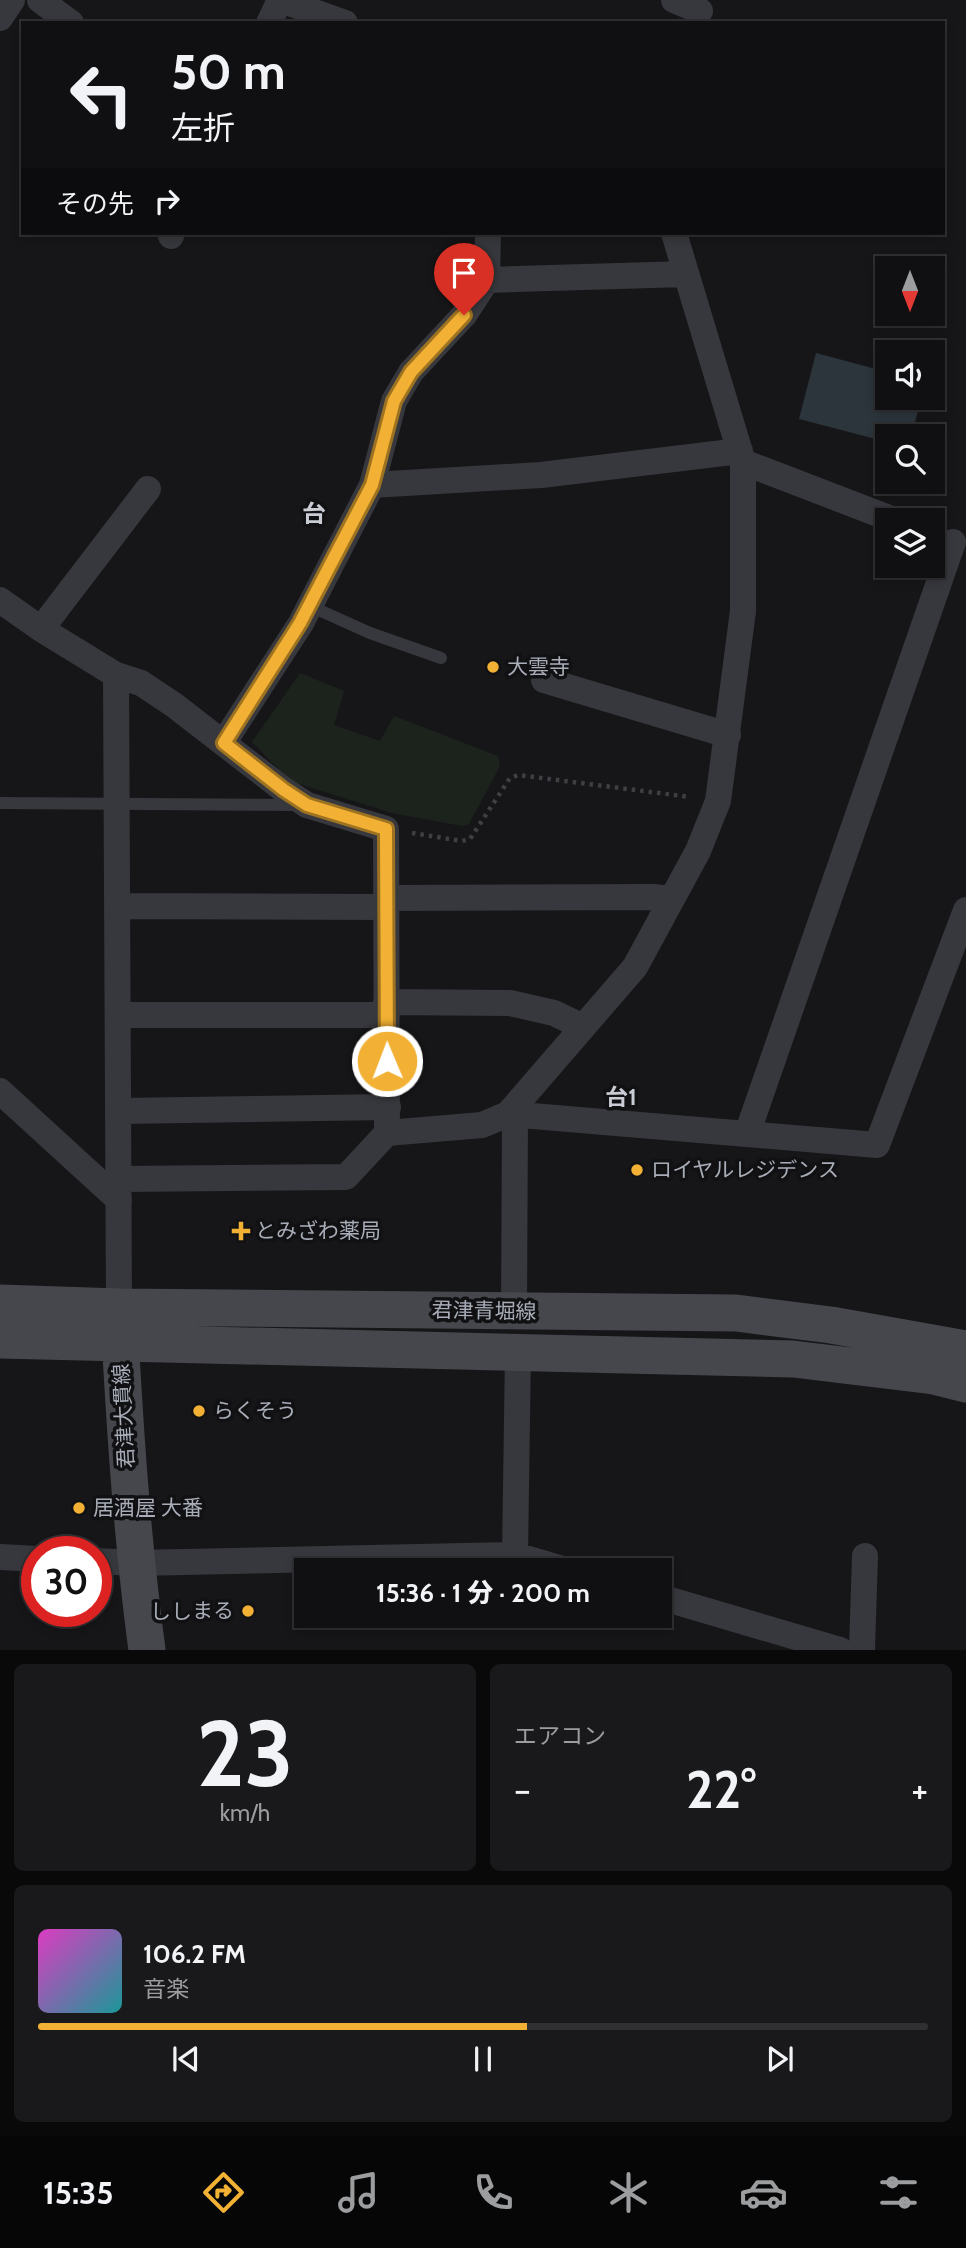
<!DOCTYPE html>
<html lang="ja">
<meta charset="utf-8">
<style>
body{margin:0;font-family:Cabin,"Noto Sans JP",sans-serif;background:#19191b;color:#f1f3f6;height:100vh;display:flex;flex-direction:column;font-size:26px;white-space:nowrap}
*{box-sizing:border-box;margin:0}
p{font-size:23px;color:#9c9d9f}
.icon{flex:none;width:38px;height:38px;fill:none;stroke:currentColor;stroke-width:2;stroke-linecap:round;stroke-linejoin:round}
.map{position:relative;height:1650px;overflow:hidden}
.panel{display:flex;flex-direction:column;gap:14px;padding:14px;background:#09090a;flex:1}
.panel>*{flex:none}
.guide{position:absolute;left:21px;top:21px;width:924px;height:214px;border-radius:0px;box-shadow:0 4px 10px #0003,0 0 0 2px #303032;background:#101012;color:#f1f3f6;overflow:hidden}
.needle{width:46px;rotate:180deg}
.buttons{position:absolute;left:875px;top:256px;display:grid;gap:14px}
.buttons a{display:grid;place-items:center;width:70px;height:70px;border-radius:0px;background:#101012;box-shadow:0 4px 10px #0003,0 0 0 2px #303032;font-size:35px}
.speed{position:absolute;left:21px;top:1536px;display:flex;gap:14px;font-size:35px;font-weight:700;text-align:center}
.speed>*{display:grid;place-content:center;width:91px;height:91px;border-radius:50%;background:#101012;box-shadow:0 4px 10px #0003,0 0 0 2px #303032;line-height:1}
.speed .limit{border:10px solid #d22;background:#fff;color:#111}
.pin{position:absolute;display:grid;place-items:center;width:60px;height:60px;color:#fff;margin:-72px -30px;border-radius:50% 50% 50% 0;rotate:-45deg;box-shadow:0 0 7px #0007}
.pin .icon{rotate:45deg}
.me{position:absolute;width:77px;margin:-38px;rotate:359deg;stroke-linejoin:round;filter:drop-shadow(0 0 5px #0008)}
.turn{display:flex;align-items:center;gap:24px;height:147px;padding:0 35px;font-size:32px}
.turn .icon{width:91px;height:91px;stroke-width:2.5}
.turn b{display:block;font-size:49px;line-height:60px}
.then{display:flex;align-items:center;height:66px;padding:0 35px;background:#0003;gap:14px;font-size:26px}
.big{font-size:52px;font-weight:800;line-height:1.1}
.panel .widget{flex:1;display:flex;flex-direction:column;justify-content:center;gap:10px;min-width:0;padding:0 24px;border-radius:10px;background:#19191b}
.panel .dial{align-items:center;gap:0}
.dial b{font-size:91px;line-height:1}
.song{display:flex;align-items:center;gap:21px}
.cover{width:84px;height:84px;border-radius:10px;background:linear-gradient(135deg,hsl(310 70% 55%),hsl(180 70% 35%))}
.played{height:7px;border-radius:4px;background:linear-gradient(90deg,#f2b134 55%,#303032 55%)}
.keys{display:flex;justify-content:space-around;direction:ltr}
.heat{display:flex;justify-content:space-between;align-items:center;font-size:38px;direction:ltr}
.panel .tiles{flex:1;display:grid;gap:14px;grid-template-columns:1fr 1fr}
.widget:last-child{grid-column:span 2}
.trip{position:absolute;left:294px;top:1558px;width:378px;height:70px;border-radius:0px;background:#101012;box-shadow:0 4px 10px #0003,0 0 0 2px #303032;font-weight:800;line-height:70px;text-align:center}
.tabs{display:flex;height:112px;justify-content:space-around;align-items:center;background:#060607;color:#9c9d9f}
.tabs .icon{width:49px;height:49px}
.tabs .on{color:#f2b134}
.tabs b{font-size:32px;color:#f1f3f6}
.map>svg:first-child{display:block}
.green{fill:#1c231d}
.water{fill:#2c353c}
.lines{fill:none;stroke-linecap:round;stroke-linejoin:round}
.path{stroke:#3d3f44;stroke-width:4.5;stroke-dasharray:3.5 5;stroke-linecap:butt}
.service{stroke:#37383d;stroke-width:12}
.minor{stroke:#37383d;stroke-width:26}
.secondary{stroke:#45474d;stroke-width:37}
.route-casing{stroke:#9d7322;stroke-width:18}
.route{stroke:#f2b134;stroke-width:12}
.poi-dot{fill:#f2b134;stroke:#111113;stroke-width:2.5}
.labels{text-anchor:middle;stroke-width:7;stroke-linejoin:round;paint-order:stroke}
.poi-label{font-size:21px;fill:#a8adb8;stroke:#111113;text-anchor:start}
.street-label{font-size:21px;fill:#a8adb8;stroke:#111113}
.neighbourhood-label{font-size:23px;font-weight:bold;fill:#c9ccd4;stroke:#111113}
.quarter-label{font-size:24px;font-weight:bold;fill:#c9ccd4;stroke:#111113}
</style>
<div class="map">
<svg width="966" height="1650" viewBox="0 0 966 1650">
<rect width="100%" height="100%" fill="#161618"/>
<path class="green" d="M300,673L344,691L334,725L380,741L394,716L498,756L500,766L469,824L462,826L392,813L290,781L252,742Z"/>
<path class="water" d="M816,353L887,372V397H922L911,436H887V442L799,419Z"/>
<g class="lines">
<path class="path" d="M412,833L462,841L470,839L510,778L518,775L690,797"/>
<path class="service" d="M310,606L370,633L441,658
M0,803L297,805"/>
<path class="minor" d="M40,0L71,23
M281,0L345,23
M674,0L700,11
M0,18L12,0
M269,23L280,0
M171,236L172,233
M487,280L686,274
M743,462L894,520
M372,485L541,475L740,451
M0,600L41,629L116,675L141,683L174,705L284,790L307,805L386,829L387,1133
M41,629L148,489
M116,675L119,1307
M544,680L728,735
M224,742L301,623L372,485L394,401L411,372L464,315L487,280L488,233
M386,898L653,897L671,899
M117,906L386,907
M386,1002L510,1003L554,1013L583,1027
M118,1015H386
M0,1091L119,1200
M119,1111L388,1107
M508,1114L635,967L698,851L718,801L743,611V462L674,233
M747,1134L877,1145L966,910
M119,1179L346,1177L387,1133L482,1125L508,1114L747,1134L953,542
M514,1311L515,1114
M515,1555L518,1352
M0,1557L37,1559
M96,1561L135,1563L515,1555L566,1570
M660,1597L840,1650
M862,1650L865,1556"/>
<path class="secondary" d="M0,1303L119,1307L736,1313L831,1325L966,1349
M119,1318C125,1430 132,1538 147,1650
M0,1340L793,1359L934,1376L966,1384"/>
</g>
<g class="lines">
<defs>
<path id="route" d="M387,1061L386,829L307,805L284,790L224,743L300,623L372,485L394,401L411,372L464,315"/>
</defs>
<use href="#route" class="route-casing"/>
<use href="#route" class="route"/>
</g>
<g class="poi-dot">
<circle cx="493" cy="667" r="7"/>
<circle cx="637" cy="1170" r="7"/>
<path d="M237.5 1220.5h7v7h7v7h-7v7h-7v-7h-7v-7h7z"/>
<circle cx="199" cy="1411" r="7"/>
<circle cx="79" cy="1508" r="7"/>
<circle cx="248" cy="1611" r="7"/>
</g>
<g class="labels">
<g class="poi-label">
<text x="507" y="674">大雲寺</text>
<text x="651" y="1177">ロイヤルレジデンス</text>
<text x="255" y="1238">とみざわ薬局</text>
<text x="213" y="1418">らくそう</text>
<text x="93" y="1515">居酒屋 大番</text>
<text x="234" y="1618" text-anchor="end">ししまる</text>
</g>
<g class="street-label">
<text transform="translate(484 1311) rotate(1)" y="7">君津青堀線</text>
<text transform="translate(124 1416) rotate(-93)" y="7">君津大貫線</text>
</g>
<g class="neighbourhood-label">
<text x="621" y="1105">台1</text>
</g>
<g class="quarter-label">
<text x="314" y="522">台</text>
</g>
</g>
</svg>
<div class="buttons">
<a><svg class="needle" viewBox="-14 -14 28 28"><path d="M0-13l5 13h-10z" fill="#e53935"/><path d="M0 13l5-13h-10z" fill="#9c9d9f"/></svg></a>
<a><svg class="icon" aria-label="sound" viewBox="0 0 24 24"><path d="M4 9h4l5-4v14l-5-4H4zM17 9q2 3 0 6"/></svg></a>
<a><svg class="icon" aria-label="search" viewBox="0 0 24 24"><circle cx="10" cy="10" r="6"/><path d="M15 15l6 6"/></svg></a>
<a><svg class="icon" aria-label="layers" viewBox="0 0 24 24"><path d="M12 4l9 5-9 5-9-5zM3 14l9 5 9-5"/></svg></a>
</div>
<div class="speed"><div class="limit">30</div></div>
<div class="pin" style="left:464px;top:315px;background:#d93025"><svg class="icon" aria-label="arrive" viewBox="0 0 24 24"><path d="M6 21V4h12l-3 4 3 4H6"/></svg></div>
<svg class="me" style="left:387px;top:1061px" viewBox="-20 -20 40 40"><circle r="17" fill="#f2b134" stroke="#fff" stroke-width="3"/><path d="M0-11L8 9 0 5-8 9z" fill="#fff"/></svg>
<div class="trip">15:36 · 1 分 · 200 m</div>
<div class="guide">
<div class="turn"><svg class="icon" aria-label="left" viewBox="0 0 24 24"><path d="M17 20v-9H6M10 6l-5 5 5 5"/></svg><div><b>50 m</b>左折</div></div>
<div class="then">その先<svg class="icon" aria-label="right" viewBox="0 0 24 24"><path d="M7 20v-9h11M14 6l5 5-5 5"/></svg></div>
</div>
</div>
<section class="panel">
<div class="tiles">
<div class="widget dial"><b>23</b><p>km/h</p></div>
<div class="widget"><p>エアコン</p>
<div class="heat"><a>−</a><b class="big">22°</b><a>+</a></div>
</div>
<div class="widget">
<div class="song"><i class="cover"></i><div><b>106.2 FM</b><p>音楽</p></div></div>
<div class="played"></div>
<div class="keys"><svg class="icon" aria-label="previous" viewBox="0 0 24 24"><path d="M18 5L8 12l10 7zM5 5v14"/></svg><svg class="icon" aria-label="pause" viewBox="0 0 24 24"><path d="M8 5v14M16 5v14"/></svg><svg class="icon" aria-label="next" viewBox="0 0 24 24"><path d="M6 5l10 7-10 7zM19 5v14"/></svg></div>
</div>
</div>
</section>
<nav class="tabs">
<b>15:35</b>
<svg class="icon on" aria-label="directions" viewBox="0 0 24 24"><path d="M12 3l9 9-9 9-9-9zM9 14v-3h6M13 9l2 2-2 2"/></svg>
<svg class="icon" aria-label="music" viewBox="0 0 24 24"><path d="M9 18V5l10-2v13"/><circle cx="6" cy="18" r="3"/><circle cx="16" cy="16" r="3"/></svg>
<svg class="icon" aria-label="phone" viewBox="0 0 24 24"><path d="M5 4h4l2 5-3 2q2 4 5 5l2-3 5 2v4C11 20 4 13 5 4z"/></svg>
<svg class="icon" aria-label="climate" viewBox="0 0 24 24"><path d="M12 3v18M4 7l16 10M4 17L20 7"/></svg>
<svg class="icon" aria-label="car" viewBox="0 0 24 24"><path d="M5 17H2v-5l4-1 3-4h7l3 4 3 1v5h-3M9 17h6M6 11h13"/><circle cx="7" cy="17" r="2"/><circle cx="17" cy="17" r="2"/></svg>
<svg class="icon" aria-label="filters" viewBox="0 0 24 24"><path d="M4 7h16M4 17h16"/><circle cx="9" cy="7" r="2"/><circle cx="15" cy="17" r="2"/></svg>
</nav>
